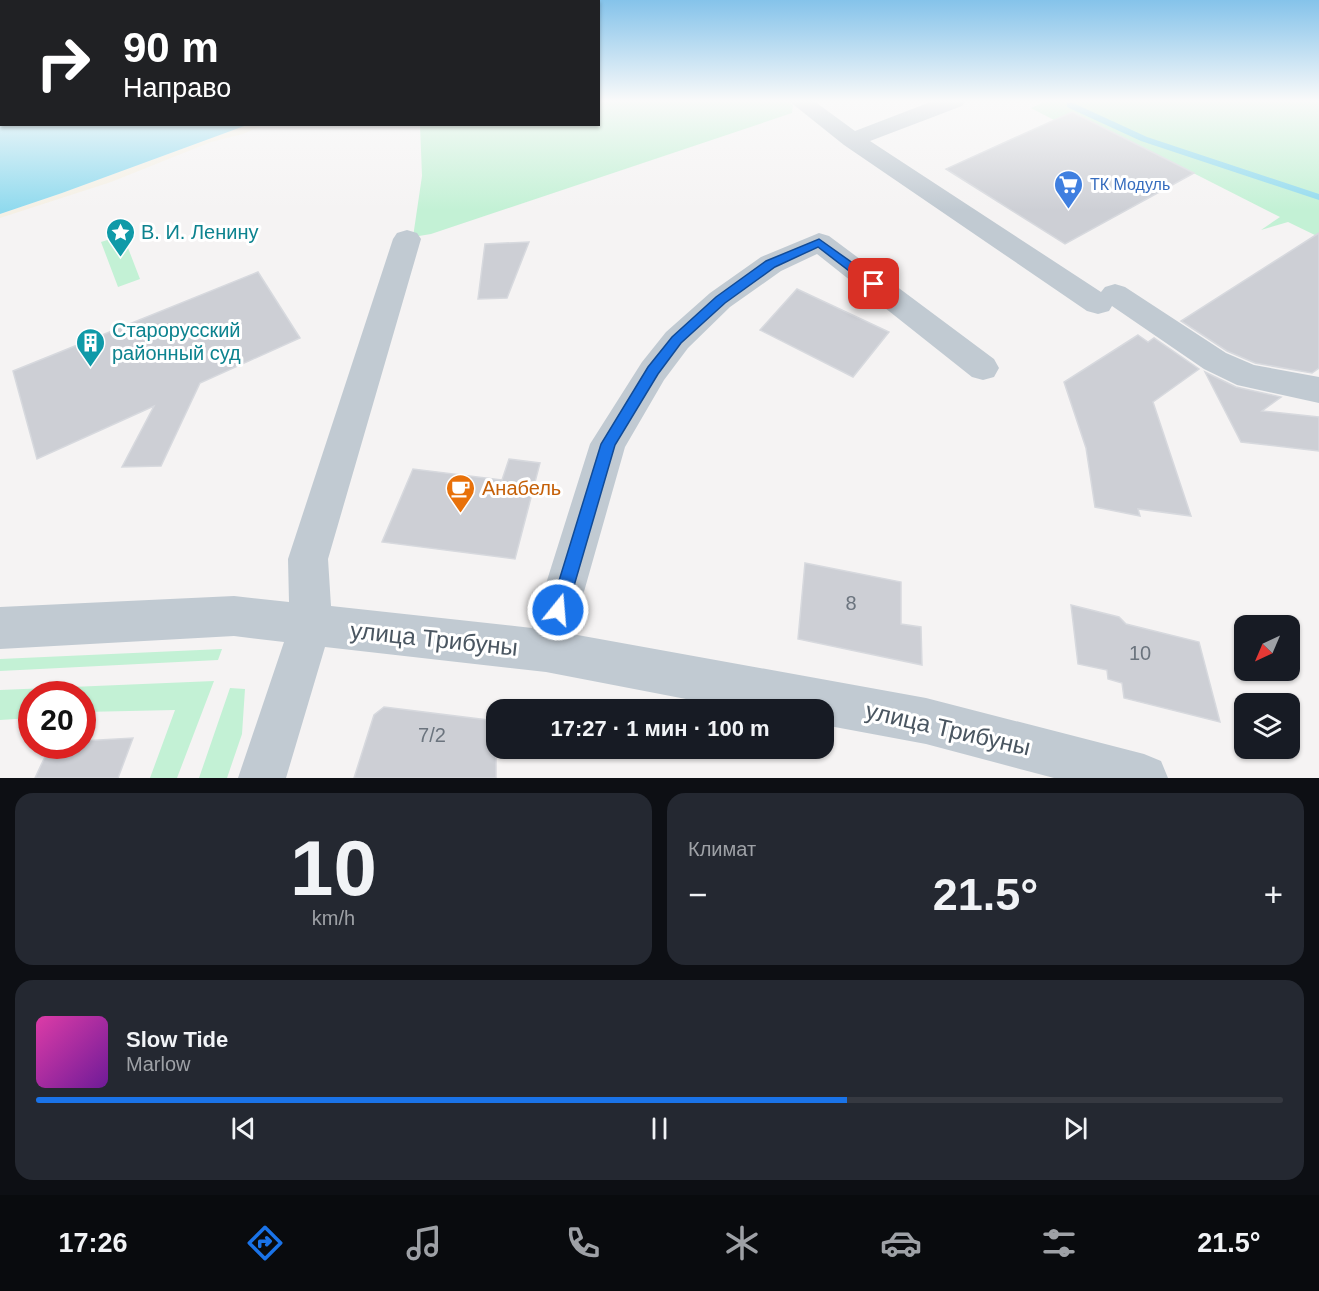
<!DOCTYPE html>
<html lang="ru">
<meta charset="utf-8">
<style>
body{margin:0;font-family:Helvetica,sans-serif;background:#242831;color:#f1f3f6;height:100vh;display:flex;flex-direction:column;font-size:22px;white-space:nowrap}
*{box-sizing:border-box;margin:0}
p{font-size:20px;color:#9ea1a6}
.icon{flex:none;width:33px;height:33px;fill:none;stroke:currentColor;stroke-width:2;stroke-linecap:round;stroke-linejoin:round}
.map{position:relative;height:778px;overflow:hidden}
.details{display:flex;flex-direction:column;gap:15px;padding:15px;background:#0d0f14;flex:1}
.details>*{flex:none}
.hud{position:absolute;left:0px;top:0px;width:600px;height:126px;box-shadow:0 2px 4px #0004;background:#202124;color:#fff;overflow:hidden}
.needle{width:39px;rotate:224deg}
.buttons{position:absolute;left:1234px;top:615px;display:grid;gap:12px}
.buttons a{display:grid;place-items:center;width:66px;height:66px;border-radius:12px;background:#171b24;box-shadow:0 2px 4px #0004;font-size:30px}
.speed{position:absolute;left:18px;top:681px;display:flex;gap:12px;font-size:30px;font-weight:700;text-align:center}
.speed>*{display:grid;place-content:center;width:78px;height:78px;border-radius:50%;background:#171b24;box-shadow:0 2px 4px #0004;line-height:1}
.speed .limit{border:9px solid #d22;background:#fff;color:#111}
.pin{position:absolute;display:grid;place-items:center;width:51px;height:51px;color:#fff;margin:-26px;border-radius:12px;box-shadow:0 3px 9px #0006}
.me{position:absolute;width:66px;margin:-33px;rotate:17deg;stroke-linejoin:round;filter:drop-shadow(0 0 4px #0008)}
.turn{display:flex;align-items:center;gap:21px;height:126px;padding:0 24px;font-size:27px}
.turn .icon{width:78px;height:78px;stroke-width:2.5}
.turn b{display:block;font-size:42px;line-height:51px}
.big{font-size:45px;font-weight:700;line-height:1.1}
.details .card{flex:1;display:flex;flex-direction:column;justify-content:center;gap:9px;min-width:0;padding:0 21px;border-radius:18px;background:#242831}
.details .dial{align-items:center;gap:0}
.dial b{font-size:78px;line-height:1}
.song{display:flex;align-items:center;gap:18px}
.cover{width:72px;height:72px;border-radius:9px;background:linear-gradient(135deg,hsl(320 70% 55%),hsl(280 70% 35%))}
.played{height:6px;border-radius:3px;background:linear-gradient(90deg,#1a73e8 65%,#363941 65%)}
.keys{display:flex;justify-content:space-around;direction:ltr}
.heat{display:flex;justify-content:space-between;align-items:center;font-size:33px;direction:ltr}
.details .tiles{flex:1;display:grid;gap:15px;grid-template-columns:1fr 1fr}
.card:last-child{grid-column:span 2}
.trip{position:absolute;left:486px;top:699px;width:348px;height:60px;border-radius:18px;background:#171b24;box-shadow:0 2px 4px #0004;font-weight:700;line-height:60px;text-align:center}
.tabs{display:flex;height:96px;justify-content:space-around;align-items:center;background:#090b0e;color:#9ea1a6}
.tabs .icon{width:42px;height:42px}
.tabs .active{color:#1a73e8}
.tabs b{font-size:27px;color:#f1f3f6}
.map>svg:first-child{display:block}
.green{fill:#c3f1d5}
.sand{fill:#f5f0e5}
.water{fill:#90daee}
.lines{fill:none;stroke-linecap:round;stroke-linejoin:round}
.stream{fill:#90daee;fill-rule:evenodd}
.building{fill:#cdcfd5;stroke:#d7d9de;stroke-width:1.5}
.minor{fill:#c1cad2;fill-rule:evenodd}
.route{fill:#1a73e8;stroke:#114b97;stroke-width:1.5}
.labels{text-anchor:middle;stroke-width:6;stroke-linejoin:round;paint-order:stroke}
.far-shop-label{font-size:16px;fill:#366cbe;stroke:#fff;text-anchor:start}
.culture-label{font-size:20px;fill:#0d838f;stroke:#fff;text-anchor:start}
.food-label{font-size:20px;fill:#c56008;stroke:#fff;text-anchor:start}
.near-number-label{font-size:20px;fill:#6b747e}
.near-street-label{font-size:24px;fill:#4a5661;stroke:#fff}
</style>
<div class="map">
<svg width="1319" height="778" viewBox="0 0 1319 778">
<rect width="100%" height="100%" fill="#f5f3f3"/>
<path class="green" d="M599,101H786L793,105L792,113L431,234L413,237L422,176L420,125L598,124Z
M1046,101H1319V237L1288,222L1261,230L1280,217L1073,112L1054,120L1031,108Z
M123,235L140,279L118,287L101,242Z
M222,649L218,660L0,671V659Z
M214,681L177,778H150L175,710L83,712L82,694H32L31,718L0,720V690Z
M230,688L245,689L242,734L227,778H199Z"/>
<path class="sand" d="M247,125H263L243,134L211,142L111,182L0,218V214L62,193Z"/>
<path class="water" d="M0,101L2,124L247,125L62,193L0,214Z"/>
<g class="lines">
<path class="stream" d="M1067,103H1073L1147,137L1319,194V200L1141,141L1067,107Z"/>
</g>
<path class="building" d="M1072,112L1194,173L1065,244L946,169Z
M1319,233V368L1312,373L1255,363L1227,351L1181,321Z
M529,242L507,298L478,299L485,244Z
M258,272L300,338L200,383L161,466L122,467L154,406L37,459L13,371Z
M797,289L889,332L853,377L760,330Z
M1138,335L1148,342L1154,338L1199,369L1153,402L1191,516L1138,509L1140,516L1095,507L1086,448L1064,382Z
M1205,372L1236,387L1281,397L1262,411L1319,417V451L1241,442Z
M509,459L540,463L515,559L382,542L413,469L502,480Z
M805,563L901,582V624L921,627L922,665L798,639Z
M1071,605L1119,617L1126,624L1199,642L1220,722L1124,698L1122,683L1108,679L1107,670L1078,664Z
M384,707L496,721V778H354L374,715Z
M133,738L118,778H35L50,746H82V741Z"/>
<g class="lines">
<path class="minor" d="M789,101H814L855,131L933,101H965L962,106L870,141L1101,292L1105,287L1115,284L1125,287L1226,353L1254,365L1319,377V403L1237,385L1204,369L1112,306L1109,311L1098,314L1087,311L844,145Z
M407,230L417,233L421,239L328,559L331,606L532,628L590,444L642,362L666,332L710,293L761,257L819,233L829,236L994,359L999,368L994,377L983,380L972,377L817,254L781,271L730,307L688,348L664,380L625,447L572,634L926,698L1144,754L1161,761L1168,778H1054L926,744L824,725V710H743L546,672L325,647L286,778H238L284,642L234,636L0,649V607L234,596L289,602L288,559L393,239L397,233Z"/>
</g>
<linearGradient id="sky" x2="0" y2="1"><stop stop-color="#85c3ea"/><stop offset="0.48" stop-color="#fafafa"/><stop offset="1" stop-color="#fafafa" stop-opacity="0"/></linearGradient>
<rect width="1319" height="210" fill="url(#sky)"/>
<path class="route" d="M819,239L878,281V287H870L818,247L775,267L725,303L681,343L658,374L615,445L567,610L564,616L558,618L552,616L550,610L601,444L648,367L672,337L716,297L766,261Z"/>
<defs>
<symbol id="supermarket-pin" viewBox="-11 -11 22 30"><path d="M0 17L-7.5 6A9.5 9.5 0 1 1 7.5 6Z" fill="#3f7fe0" stroke="#fff"/><path d="M-6-5.5h2.5l.6 2H6L4.5 2H-2.5L-4.4-4H-6ZM-1.5 3.2a1.3 1.3 0 1 0 .1 0ZM3 3.2a1.3 1.3 0 1 0 .1 0Z" fill="#fff"/></symbol>
<symbol id="sight-pin" viewBox="-11 -11 22 30"><path d="M0 17L-7.5 6A9.5 9.5 0 1 1 7.5 6Z" fill="#0f9aa8" stroke="#fff"/><path d="M0-6L1.8-2.2L6-1.7L2.9 1.2L3.7 5.4L0 3.3L-3.7 5.4L-2.9 1.2L-6-1.7L-1.8-2.2Z" fill="#fff"/></symbol>
<symbol id="building-pin" viewBox="-11 -11 22 30"><path d="M0 17L-7.5 6A9.5 9.5 0 1 1 7.5 6Z" fill="#0f9aa8" stroke="#fff"/><path d="M-4-6H4V6H1V3H-1V6H-4ZM-2.5-4.3h1.7v1.8h-1.7ZM.8-4.3h1.7v1.8H.8ZM-2.5-1h1.7V.8h-1.7ZM.8-1h1.7V.8H.8Z" fill="#fff"/></symbol>
<symbol id="cafe-pin" viewBox="-11 -11 22 30"><path d="M0 17L-7.5 6A9.5 9.5 0 1 1 7.5 6Z" fill="#e8710a" stroke="#fff"/><path d="M-5.5-4.5H6V0H3Q3 3.5 0 3.5H-2.5Q-5.5 3.5-5.5 0ZM3-3.2v2h1.7v-2ZM-6 4.5H4V6H-6Z" fill="#fff"/></symbol>
</defs>
<g fill-rule="evenodd">
<use href="#supermarket-pin" x="1052" y="168" width="33" height="45"/>
<use href="#sight-pin" x="104" y="216" width="33" height="45"/>
<use href="#building-pin" x="74" y="326" width="33" height="45"/>
<use href="#cafe-pin" x="444" y="472" width="33" height="45"/>
</g>
<g class="labels">
<g class="far-shop-label">
<text x="1090" y="190">ТК Модуль</text>
</g>
<g class="culture-label">
<text x="141" y="239">В. И. Ленину</text>
<text x="112" y="337">Старорусский<tspan x="112" dy="23">районный суд</tspan></text>
</g>
<g class="food-label">
<text x="482" y="495">Анабель</text>
</g>
<g class="near-number-label">
<text x="851" y="610">8</text>
<text x="1140" y="660">10</text>
<text x="432" y="742">7/2</text>
</g>
<g class="near-street-label">
<text transform="translate(434 639) rotate(6)" y="8">улица Трибуны</text>
<text transform="translate(948 729) rotate(13)" y="8">улица Трибуны</text>
</g>
</g>
</svg>
<div class="buttons">
<a><svg class="needle" viewBox="-14 -14 28 28"><path d="M0-13l5 13h-10z" fill="#e53935"/><path d="M0 13l5-13h-10z" fill="#9ea1a6"/></svg></a>
<a><svg class="icon" aria-label="layers" viewBox="0 0 24 24"><path d="M12 4l9 5-9 5-9-5zM3 14l9 5 9-5"/></svg></a>
</div>
<div class="speed"><div class="limit">20</div></div>
<div class="pin" style="left:874px;top:284px;background:#d93025"><svg class="icon" aria-label="arrive" viewBox="0 0 24 24"><path d="M6 21V4h12l-3 4 3 4H6"/></svg></div>
<svg class="me" style="left:558px;top:610px" viewBox="-20 -20 40 40"><circle r="17" fill="#1a73e8" stroke="#fff" stroke-width="3"/><path d="M0-11L8 9 0 5-8 9z" fill="#fff"/></svg>
<div class="trip">17:27 · 1 мин · 100 m</div>
<div class="hud">
<div class="turn"><svg class="icon" aria-label="right" viewBox="0 0 24 24"><path d="M7 20v-9h11M14 6l5 5-5 5"/></svg><div><b>90 m</b>Направо</div></div>
</div>
</div>
<section class="details">
<div class="tiles">
<div class="card dial"><b>10</b><p>km/h</p></div>
<div class="card"><p>Климат</p>
<div class="heat"><a>−</a><b class="big">21.5°</b><a>+</a></div>
</div>
<div class="card">
<div class="song"><i class="cover"></i><div><b>Slow Tide</b><p>Marlow</p></div></div>
<div class="played"></div>
<div class="keys"><svg class="icon" aria-label="previous" viewBox="0 0 24 24"><path d="M18 5L8 12l10 7zM5 5v14"/></svg><svg class="icon" aria-label="pause" viewBox="0 0 24 24"><path d="M8 5v14M16 5v14"/></svg><svg class="icon" aria-label="next" viewBox="0 0 24 24"><path d="M6 5l10 7-10 7zM19 5v14"/></svg></div>
</div>
</div>
</section>
<nav class="tabs">
<b>17:26</b>
<svg class="icon active" aria-label="directions" viewBox="0 0 24 24"><path d="M12 3l9 9-9 9-9-9zM9 14v-3h6M13 9l2 2-2 2"/></svg>
<svg class="icon" aria-label="music" viewBox="0 0 24 24"><path d="M9 18V5l10-2v13"/><circle cx="6" cy="18" r="3"/><circle cx="16" cy="16" r="3"/></svg>
<svg class="icon" aria-label="phone" viewBox="0 0 24 24"><path d="M5 4h4l2 5-3 2q2 4 5 5l2-3 5 2v4C11 20 4 13 5 4z"/></svg>
<svg class="icon" aria-label="climate" viewBox="0 0 24 24"><path d="M12 3v18M4 7l16 10M4 17L20 7"/></svg>
<svg class="icon" aria-label="car" viewBox="0 0 24 24"><path d="M5 17H2v-5l4-1 3-4h7l3 4 3 1v5h-3M9 17h6M6 11h13"/><circle cx="7" cy="17" r="2"/><circle cx="17" cy="17" r="2"/></svg>
<svg class="icon" aria-label="filters" viewBox="0 0 24 24"><path d="M4 7h16M4 17h16"/><circle cx="9" cy="7" r="2"/><circle cx="15" cy="17" r="2"/></svg>
<b>21.5°</b>
</nav>
